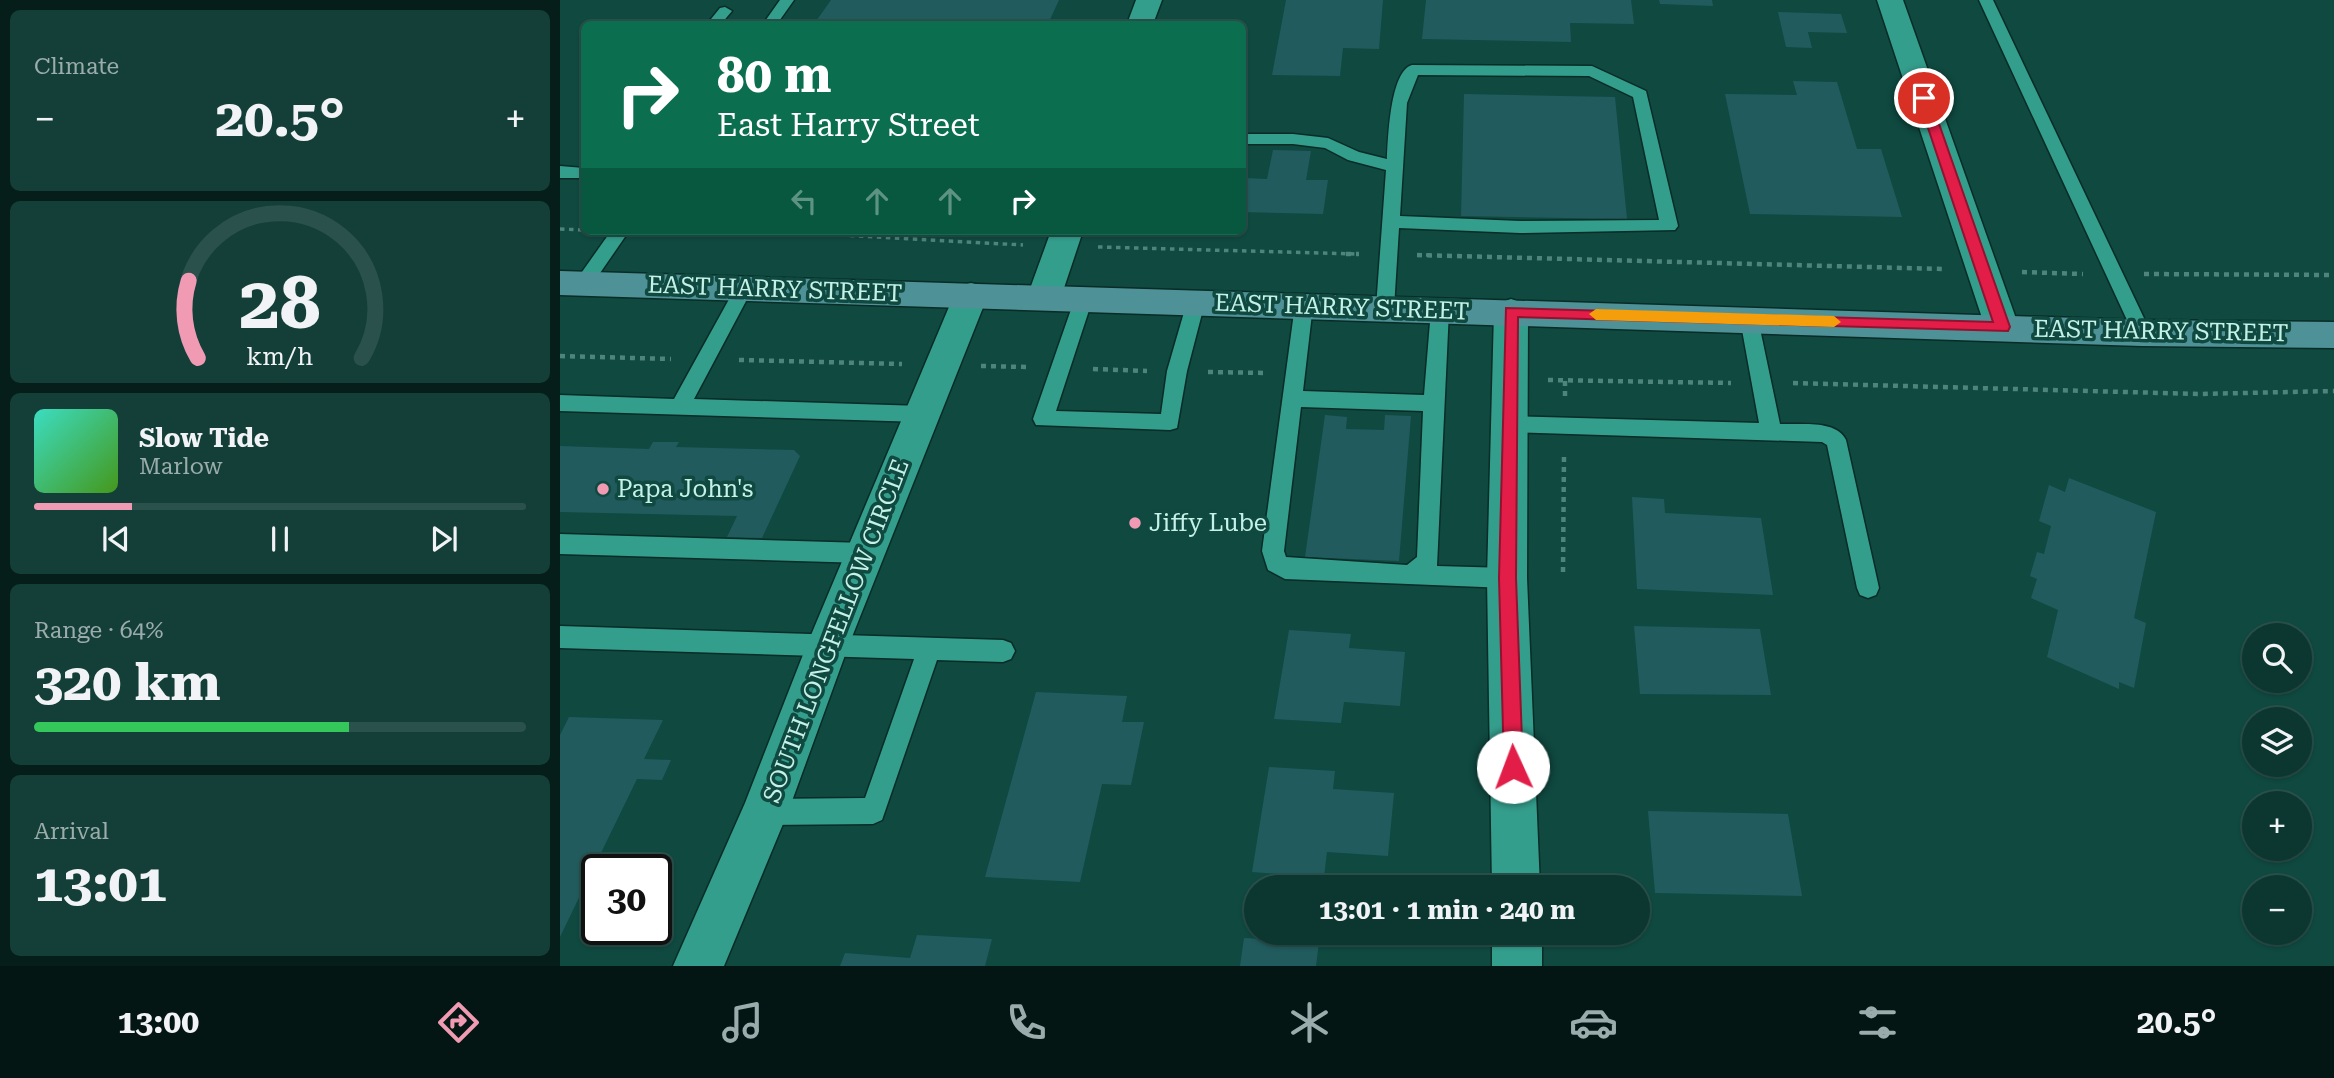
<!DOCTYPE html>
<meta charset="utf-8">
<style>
body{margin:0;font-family:"Roboto Serif",serif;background:#143f38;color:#f1f3f6;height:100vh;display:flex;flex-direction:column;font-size:26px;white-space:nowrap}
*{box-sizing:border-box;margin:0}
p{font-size:23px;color:#9aacab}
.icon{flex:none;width:38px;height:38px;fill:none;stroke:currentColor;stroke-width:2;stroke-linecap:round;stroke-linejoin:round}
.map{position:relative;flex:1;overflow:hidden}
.panel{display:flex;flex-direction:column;gap:10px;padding:10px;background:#061e1a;width:560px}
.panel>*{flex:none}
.hud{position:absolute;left:21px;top:21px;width:665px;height:214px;border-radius:10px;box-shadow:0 2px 5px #0004,0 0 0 2px #2b514c;background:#0b6e4f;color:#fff;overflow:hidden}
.buttons{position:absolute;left:1682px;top:623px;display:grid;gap:14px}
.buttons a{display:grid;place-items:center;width:70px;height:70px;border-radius:50%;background:#0b3730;box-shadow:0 2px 5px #0004,0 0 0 2px #2b514c;font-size:35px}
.speed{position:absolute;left:21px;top:854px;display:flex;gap:14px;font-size:35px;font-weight:700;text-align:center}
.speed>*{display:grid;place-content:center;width:91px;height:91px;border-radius:50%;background:#0b3730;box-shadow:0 2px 5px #0004,0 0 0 2px #2b514c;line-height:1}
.speed .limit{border:4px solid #111;border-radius:10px;background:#fff;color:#111}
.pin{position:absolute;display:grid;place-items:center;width:60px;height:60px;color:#fff;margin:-30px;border:4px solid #fff;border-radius:50%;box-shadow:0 2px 7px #0007}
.me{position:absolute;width:77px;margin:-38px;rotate:358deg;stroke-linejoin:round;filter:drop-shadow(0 0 5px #0008)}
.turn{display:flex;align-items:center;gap:24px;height:147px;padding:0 21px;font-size:32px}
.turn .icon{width:91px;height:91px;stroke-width:2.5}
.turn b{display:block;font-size:49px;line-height:60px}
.lanes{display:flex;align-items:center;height:66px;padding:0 21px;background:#0003;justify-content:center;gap:35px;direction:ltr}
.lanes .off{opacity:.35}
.big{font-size:52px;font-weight:700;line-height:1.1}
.panel .card{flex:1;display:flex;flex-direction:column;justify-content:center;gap:10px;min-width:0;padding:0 24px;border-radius:10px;background:#143f38}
.panel .dial{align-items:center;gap:0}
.dial svg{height:182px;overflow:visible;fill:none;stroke:#2b514c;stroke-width:7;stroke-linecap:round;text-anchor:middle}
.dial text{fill:#f1f3f6;stroke:none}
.song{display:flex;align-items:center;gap:21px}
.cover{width:84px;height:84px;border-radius:10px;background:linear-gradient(135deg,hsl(170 70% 55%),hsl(100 70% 35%))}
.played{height:7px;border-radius:4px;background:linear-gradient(90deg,#f09ab4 20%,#2b514c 20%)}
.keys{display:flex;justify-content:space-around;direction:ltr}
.heat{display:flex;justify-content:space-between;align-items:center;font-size:38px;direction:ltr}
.charge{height:10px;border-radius:5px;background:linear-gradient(90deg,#34c759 64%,#2b514c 0)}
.trip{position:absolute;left:684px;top:875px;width:406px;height:70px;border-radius:35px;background:#0b3730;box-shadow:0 2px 5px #0004,0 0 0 2px #2b514c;font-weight:700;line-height:70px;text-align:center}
.tabs{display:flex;height:112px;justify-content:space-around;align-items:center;background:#041613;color:#9aacab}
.tabs .icon{width:49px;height:49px}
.tabs .current{color:#f09ab4}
.tabs b{font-size:32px;color:#f1f3f6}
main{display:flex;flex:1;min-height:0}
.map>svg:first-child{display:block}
.building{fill:#215b5e}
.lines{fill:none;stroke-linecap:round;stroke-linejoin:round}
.service-casing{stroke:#0a2c26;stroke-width:3}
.minor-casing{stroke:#0a2c26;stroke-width:3}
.secondary-casing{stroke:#0a2c26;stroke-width:3}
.path-far1{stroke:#4e847b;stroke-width:3.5;stroke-dasharray:4.5 4.5;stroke-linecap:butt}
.path{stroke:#4e847b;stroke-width:4.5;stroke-dasharray:5 5;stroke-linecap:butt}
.service{fill:#349e8d;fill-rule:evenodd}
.minor{fill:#349e8d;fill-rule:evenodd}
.secondary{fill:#4e9298;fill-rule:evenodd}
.route{fill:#e11d48;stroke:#92132f;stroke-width:2}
.slow{fill:#f59e0b}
.poi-dot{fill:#f09ab4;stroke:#0f4940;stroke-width:2.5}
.labels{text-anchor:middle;stroke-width:7;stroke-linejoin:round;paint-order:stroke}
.street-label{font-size:24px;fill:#c4f2e8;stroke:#0f4940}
.poi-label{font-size:24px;fill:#c4f2e8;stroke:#0f4940;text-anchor:start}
</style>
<main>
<section class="panel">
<div class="card"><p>Climate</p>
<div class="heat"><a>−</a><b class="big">20.5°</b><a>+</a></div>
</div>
<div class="card dial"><svg viewBox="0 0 100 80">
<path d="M14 69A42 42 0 1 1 86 69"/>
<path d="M14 69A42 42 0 0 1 10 35" stroke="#f09ab4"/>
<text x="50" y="56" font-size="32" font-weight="700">28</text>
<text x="50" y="72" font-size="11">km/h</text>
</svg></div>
<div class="card">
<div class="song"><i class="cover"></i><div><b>Slow Tide</b><p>Marlow</p></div></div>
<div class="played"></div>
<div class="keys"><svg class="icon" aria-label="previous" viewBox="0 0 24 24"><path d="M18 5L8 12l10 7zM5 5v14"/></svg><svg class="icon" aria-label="pause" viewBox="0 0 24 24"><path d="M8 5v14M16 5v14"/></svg><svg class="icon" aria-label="next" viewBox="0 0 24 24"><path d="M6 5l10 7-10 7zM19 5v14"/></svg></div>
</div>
<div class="card"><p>Range · 64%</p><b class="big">320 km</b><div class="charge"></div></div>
<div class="card"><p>Arrival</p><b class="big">13:01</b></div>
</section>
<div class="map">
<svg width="1774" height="966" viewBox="0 0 1774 966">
<rect width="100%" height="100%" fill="#0f4940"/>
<path class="building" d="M271,0H499L488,24H254Z
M726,0H823L819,49L783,48L780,76L712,75Z
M866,0H1071L1074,24L1010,23L1011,42L862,39Z
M1099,0H1152L1153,6L1100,4Z
M1218,12L1281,14L1287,33L1248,32L1252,48L1226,47Z
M1233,81L1277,82L1297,149H1321L1342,217L1190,214L1165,94L1237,95Z
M904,94L1055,97L1067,219L901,216Z
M713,150L751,151L746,180H768L763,214L682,212L685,178L707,179Z
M765,415L787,417L786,429L824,430L825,415L851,416L839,561L745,557Z
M93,442H119L116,447L234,450L240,456L202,538L167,537L177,516L0,512V446L89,449Z
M1509,478L1596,512L1574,618L1586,623L1574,688L1559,682V689L1487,657L1498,610L1471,598L1477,579L1470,576L1477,552L1484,554L1491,526L1479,521L1489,485L1505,492Z
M1072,497L1104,499L1105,513L1201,518L1213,595L1077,589Z
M1074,626L1200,629L1211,695L1080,694Z
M729,630L791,634L789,648L845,652L840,706L784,702L781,723L714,719Z
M476,692L567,696L562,722H584L571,785L542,784L520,882L425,877Z
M9,717L103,720L84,759L111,760L102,780L77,779L38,859L63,860L59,870H37V881H27L0,937V735Z
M709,767L775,771L773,789L834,793L828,856L767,852L764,877L692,872Z
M1088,811L1228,814L1242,896L1095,893Z
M357,935L432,939L425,966H280L285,953L350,958Z
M684,938L759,942L756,966H680Z"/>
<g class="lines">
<defs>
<path id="service" d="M220,0H234L217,24H203Z
M1419,0H1433L1591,333L1589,338H1575L1573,333Z
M165,7L172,11L161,24H147L160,8Z
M852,65L1032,66L1086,91L1118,226L1115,230L960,233L839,228L834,308L832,313H818L816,308L826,170L788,160L765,148L733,144H682V134H733L768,138L799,152L827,159C828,139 830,71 852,65ZM858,75L1029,76L1073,97L1099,220L960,221L840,216L847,103Z
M0,166L24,168V178H0Z
M51,231H69L29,289H17L14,284L17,279Z
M184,281L190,283L193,288L134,399L362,406L369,408L372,414L369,420L362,422L0,411V395L114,399L178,283Z
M524,291L531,293L533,298L496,411L601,414L607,371L627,302L629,297H643L645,302L627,371L617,428L610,430L476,425L473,419L515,298L517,293Z
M744,298L751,300L753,305L743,391L864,395L871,310L873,305H887L889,310L877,566L947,568L955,571L958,578L955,585L947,588L725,579L708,570L702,551L735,305L737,300ZM741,407L863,411L857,557L847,565L726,557L724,551Z
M1189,312L1196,314L1198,319L1220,424C1239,425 1276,419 1286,440L1319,588L1316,595L1308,598L1300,595L1297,588L1267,445L1262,442L949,432L942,430L939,424L942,418L949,416L1199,423L1180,319L1182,314Z
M0,534L305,543L313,546L316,553L313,560L305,563L0,554Z
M0,626L443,640L451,643L455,651L451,659L443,662L377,660L322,820L313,824L205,825L196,821L192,812L196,803L205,799L305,798L354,659L0,648Z"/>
<path id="minor" d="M576,0H602L593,24H567Z
M1317,0H1343L1459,327L1454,336L1442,340L1430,336L1425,327Z
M491,231H523L501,297L496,306L484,309L472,306L467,297Z
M411,283L423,286L428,295L288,647L228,812L164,966H113L185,803L246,647L394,295L399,286Z
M951,299L963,303L968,312L967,578L980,887H932L927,578L934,312L939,303Z
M932,933H982V966H932Z"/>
<path id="secondary" d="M0,271L1582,320L1774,322V348L1582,346L0,295Z"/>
</defs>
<use href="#service" class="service-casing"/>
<use href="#minor" class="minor-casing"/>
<use href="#secondary" class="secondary-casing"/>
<path class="path-far1" d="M0,229L24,230
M209,231L463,245
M86,234L136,231
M538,247L799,254
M857,255H872"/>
<path class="path" d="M786,254H799
M857,255L1383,269
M1462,272L1523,274
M1584,274L1774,275
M0,356L111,359
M179,360L342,364
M421,366L468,367
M533,369L587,371
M648,372L706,373
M988,380L1171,383
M1005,381V398
M1233,383L1639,394L1774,391
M1003,572L1004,455"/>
<use href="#service" class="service"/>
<use href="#minor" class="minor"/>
<use href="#secondary" class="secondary"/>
</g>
<path class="route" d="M1364,95L1370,98L1450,327L1448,331L958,317L956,578L963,767L960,773L953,776L947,773L944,767L939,578L946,308L1433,322L1358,98Z"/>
<path class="slow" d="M1036,309L1274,316L1281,322L1274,327L1036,320L1029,314Z"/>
<g class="poi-dot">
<circle cx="43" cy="489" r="7"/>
<circle cx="575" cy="523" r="7"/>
</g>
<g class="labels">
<g class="street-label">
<text transform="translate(215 289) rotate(2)" y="8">EAST HARRY STREET</text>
<text transform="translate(782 307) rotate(2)" y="8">EAST HARRY STREET</text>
<text transform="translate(1601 331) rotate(1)" y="8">EAST HARRY STREET</text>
<text transform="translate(276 631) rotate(-69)" y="8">SOUTH LONGFELLOW CIRCLE</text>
</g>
<g class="poi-label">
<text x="57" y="497">Papa John's</text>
<text x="589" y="531">Jiffy Lube</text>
</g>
</g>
</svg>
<div class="buttons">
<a><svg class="icon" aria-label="search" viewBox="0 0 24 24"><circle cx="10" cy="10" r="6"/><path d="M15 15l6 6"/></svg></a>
<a><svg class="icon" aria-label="layers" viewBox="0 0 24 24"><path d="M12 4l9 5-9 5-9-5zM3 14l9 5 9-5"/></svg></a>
<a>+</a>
<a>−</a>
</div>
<div class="speed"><div class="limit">30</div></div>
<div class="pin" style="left:1364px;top:98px;background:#d93025"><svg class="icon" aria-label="arrive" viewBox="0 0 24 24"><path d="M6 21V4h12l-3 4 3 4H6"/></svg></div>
<svg class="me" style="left:953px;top:767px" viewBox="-20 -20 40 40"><circle r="19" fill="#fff"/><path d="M0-13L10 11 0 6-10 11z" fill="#e11d48"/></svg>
<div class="trip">13:01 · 1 min · 240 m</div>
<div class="hud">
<div class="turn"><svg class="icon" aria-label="right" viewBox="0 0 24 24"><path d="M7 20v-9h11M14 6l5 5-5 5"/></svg><div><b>80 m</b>East Harry Street</div></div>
<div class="lanes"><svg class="icon off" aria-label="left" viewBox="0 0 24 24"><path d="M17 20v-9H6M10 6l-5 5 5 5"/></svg><svg class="icon off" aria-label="ahead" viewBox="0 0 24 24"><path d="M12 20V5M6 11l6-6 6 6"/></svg><svg class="icon off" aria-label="ahead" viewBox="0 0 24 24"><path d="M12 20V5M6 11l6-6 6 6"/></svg><svg class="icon" aria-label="right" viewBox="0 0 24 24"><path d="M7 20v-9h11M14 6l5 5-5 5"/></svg></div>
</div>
</div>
</main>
<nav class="tabs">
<b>13:00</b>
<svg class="icon current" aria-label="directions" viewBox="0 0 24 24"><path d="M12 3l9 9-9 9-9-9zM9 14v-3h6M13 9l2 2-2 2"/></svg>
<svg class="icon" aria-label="music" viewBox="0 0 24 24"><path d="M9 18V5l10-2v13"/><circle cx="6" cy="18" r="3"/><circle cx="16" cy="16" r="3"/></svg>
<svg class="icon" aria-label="phone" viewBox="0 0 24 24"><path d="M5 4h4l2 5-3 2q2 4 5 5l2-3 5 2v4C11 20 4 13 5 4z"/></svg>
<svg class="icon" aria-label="climate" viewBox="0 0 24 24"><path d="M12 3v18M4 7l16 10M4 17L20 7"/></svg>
<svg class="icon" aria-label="car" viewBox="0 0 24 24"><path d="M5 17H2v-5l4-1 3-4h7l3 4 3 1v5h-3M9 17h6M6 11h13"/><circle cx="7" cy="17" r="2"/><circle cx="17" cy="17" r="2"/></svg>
<svg class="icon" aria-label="filters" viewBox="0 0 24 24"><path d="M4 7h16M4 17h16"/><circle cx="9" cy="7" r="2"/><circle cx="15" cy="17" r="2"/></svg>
<b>20.5°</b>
</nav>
